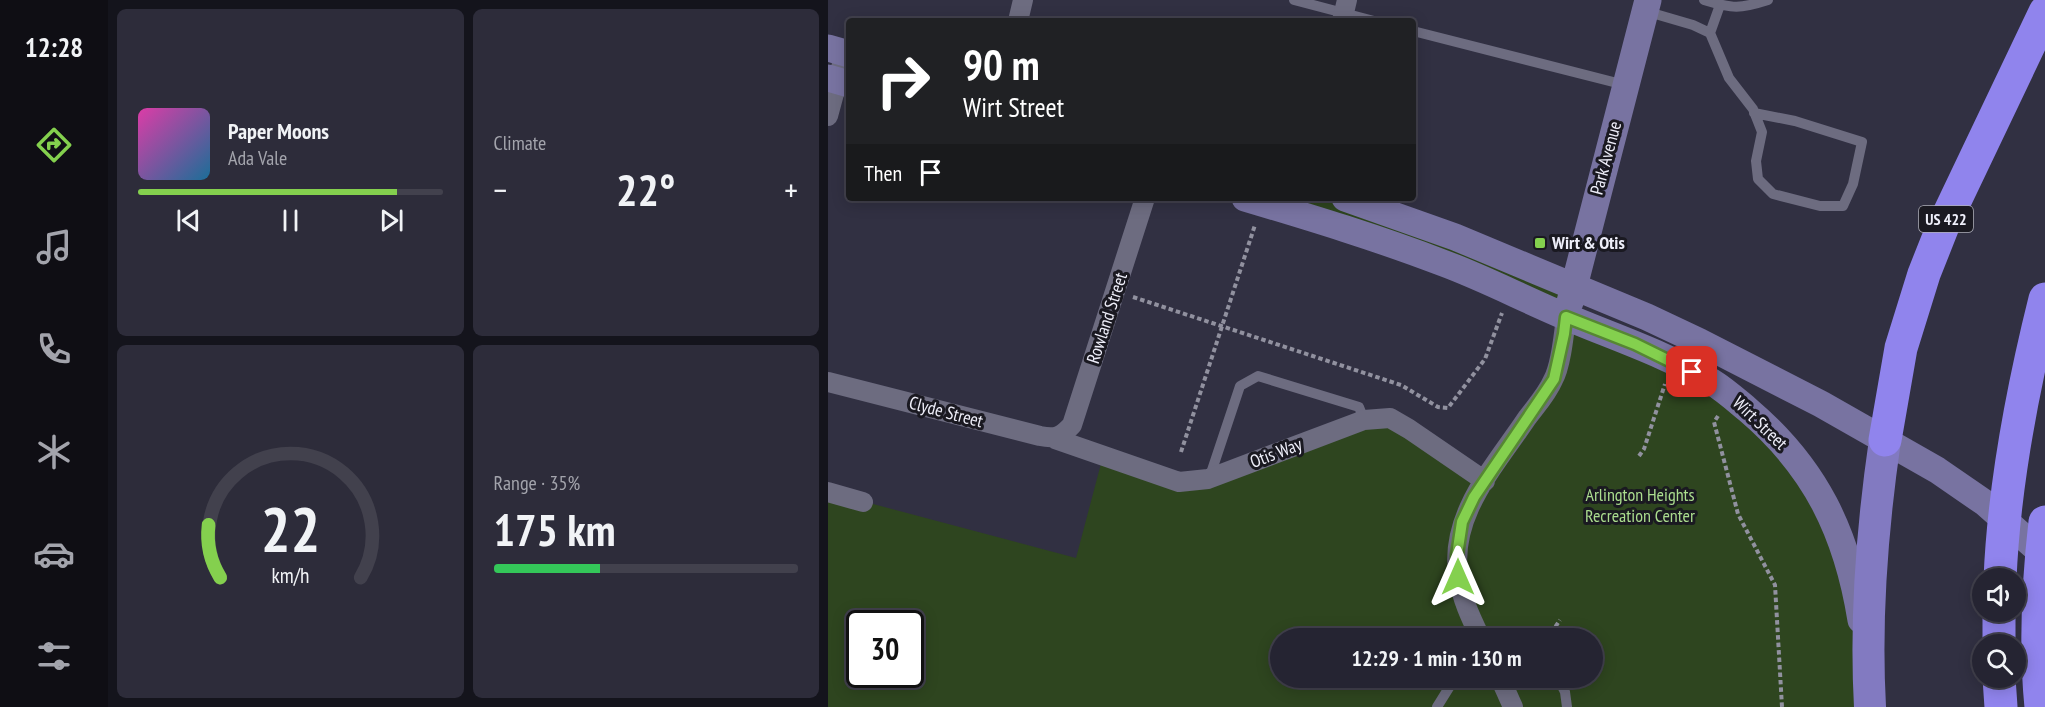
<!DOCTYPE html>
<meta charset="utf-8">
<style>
body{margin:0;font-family:"PT Sans Narrow",sans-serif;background:#2d2c3a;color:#f1f3f6;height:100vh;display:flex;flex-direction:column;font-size:22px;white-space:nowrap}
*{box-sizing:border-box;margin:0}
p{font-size:20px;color:#a3a4ac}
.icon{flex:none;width:33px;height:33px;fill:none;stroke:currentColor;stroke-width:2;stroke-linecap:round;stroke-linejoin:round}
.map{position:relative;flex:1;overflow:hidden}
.panel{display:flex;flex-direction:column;gap:9px;padding:9px;background:#14141c;width:720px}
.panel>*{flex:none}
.hud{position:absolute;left:18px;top:18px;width:570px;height:183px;border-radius:6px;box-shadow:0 3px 15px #0003,0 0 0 2px #42414d;background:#202124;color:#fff;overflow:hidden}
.controls{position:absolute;left:1144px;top:568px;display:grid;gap:12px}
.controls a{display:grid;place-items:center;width:54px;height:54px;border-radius:50%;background:#252432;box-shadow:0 3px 15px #0003,0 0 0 2px #42414d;font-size:30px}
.speed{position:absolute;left:18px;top:610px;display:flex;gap:12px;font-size:30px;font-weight:700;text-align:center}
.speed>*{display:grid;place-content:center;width:78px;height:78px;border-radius:50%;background:#252432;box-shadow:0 3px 15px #0003,0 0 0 2px #42414d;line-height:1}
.speed .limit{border:3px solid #111;border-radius:9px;background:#fff;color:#111}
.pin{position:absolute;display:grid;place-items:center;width:51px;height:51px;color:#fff;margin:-26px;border-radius:12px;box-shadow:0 3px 9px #0006}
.me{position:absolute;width:66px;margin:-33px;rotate:0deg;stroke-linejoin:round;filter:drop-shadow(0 0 4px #0008)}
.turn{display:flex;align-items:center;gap:21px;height:126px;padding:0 18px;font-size:27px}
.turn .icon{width:78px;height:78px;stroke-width:2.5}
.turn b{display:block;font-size:42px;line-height:51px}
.then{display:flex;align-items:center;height:57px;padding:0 18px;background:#0003;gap:12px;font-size:22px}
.big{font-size:45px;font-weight:600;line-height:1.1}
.panel .card{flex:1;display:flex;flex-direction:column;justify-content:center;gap:9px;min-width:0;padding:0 21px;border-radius:9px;background:#2d2c3a}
.panel .dial{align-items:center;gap:0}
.dial svg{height:156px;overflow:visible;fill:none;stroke:#42414d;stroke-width:7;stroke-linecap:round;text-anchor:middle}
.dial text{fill:#f1f3f6;stroke:none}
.song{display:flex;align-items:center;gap:18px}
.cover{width:72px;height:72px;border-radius:9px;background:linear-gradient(135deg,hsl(320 70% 55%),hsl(200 70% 35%))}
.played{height:6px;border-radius:3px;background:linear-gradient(90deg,#84d04e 85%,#42414d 85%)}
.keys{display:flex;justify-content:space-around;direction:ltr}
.heat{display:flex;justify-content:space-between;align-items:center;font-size:33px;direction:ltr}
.charge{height:9px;border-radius:4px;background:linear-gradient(90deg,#34c759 35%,#42414d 0)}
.panel .tiles{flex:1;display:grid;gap:9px;grid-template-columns:repeat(2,1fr)}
.trip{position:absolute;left:442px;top:628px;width:333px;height:60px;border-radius:30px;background:#252432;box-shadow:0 3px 15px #0003,0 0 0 2px #42414d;font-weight:600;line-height:60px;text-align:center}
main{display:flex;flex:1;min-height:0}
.menu{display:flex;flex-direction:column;width:108px;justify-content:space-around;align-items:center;background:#0f0e14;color:#a3a4ac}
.menu .icon{width:42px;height:42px}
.menu .selected{color:#84d04e}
.menu b{font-size:27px;color:#f1f3f6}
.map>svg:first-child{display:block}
.green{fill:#2e451f;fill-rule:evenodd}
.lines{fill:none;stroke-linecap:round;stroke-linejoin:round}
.path{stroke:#91919f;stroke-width:4;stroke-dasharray:4.5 3;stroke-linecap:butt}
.lane{stroke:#6d6c80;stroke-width:10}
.street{stroke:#6d6c80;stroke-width:20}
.secondary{stroke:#7873a1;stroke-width:27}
.primary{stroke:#827ac1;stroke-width:32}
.highway{stroke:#9084ed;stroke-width:33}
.route-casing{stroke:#568733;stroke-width:15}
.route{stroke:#84d04e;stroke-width:10}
.poi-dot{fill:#84d04e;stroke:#1a1921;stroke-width:2}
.labels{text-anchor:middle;stroke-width:6;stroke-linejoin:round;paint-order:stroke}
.shield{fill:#1a1921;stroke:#aeaeb8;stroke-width:1.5}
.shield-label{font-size:16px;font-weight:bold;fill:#eeeef9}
.street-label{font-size:18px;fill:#eeeef9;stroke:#1a1921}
.poi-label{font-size:18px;font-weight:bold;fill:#eeeef9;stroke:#1a1921;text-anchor:start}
.park-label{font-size:18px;fill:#abdd8e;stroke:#1a1921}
</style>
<main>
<nav class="menu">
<b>12:28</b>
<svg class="icon selected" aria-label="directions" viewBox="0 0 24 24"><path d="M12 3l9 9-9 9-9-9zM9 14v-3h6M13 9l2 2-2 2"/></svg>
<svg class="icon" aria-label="music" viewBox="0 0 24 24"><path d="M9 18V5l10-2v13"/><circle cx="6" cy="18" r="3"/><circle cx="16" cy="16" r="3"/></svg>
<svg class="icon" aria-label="phone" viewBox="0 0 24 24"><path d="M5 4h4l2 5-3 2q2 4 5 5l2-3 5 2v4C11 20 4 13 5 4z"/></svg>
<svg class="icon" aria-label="climate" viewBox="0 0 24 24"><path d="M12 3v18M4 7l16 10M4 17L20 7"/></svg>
<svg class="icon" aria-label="car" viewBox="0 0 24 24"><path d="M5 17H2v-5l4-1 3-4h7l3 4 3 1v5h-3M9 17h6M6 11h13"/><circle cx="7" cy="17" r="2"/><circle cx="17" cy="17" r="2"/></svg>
<svg class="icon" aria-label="filters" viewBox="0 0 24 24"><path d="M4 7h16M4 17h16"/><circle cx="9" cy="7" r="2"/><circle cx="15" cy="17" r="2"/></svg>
</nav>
<section class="panel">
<div class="tiles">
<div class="card">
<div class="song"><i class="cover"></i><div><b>Paper Moons</b><p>Ada Vale</p></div></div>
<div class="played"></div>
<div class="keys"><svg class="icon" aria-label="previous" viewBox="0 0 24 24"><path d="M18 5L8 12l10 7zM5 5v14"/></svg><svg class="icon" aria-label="pause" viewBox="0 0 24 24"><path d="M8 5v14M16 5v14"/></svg><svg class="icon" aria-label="next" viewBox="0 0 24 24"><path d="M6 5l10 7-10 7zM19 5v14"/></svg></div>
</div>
<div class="card"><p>Climate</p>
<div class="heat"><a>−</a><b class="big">22°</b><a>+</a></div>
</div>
<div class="card dial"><svg viewBox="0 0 100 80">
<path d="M14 69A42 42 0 1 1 86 69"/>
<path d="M14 69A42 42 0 0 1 8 42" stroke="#84d04e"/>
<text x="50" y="56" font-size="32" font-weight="700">22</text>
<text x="50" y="72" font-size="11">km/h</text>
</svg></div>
<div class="card"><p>Range · 35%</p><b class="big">175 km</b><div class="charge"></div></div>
</div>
</section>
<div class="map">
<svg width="1217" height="707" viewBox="0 0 1217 707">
<rect width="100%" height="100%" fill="#313042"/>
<path class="green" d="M417,198H517L747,287L738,317L883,381L999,505L1042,707H0V492L248,558L275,456L351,482L562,418L657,480L726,379L738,317ZM32,624H82V675H32ZM453,639H765V678H453Z"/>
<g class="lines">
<path class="path" d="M305,297L573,385L610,407L620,408L657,359L674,313
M890,416L886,422L910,514L947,585L954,707
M353,452L427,225
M811,456L816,449L837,384
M719,639L732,620"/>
<path class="lane" d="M466,0L546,21
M876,0C905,9 912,9 940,0
M892,5L882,33L901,78L925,109L934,132L928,161L930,179L945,194L992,206H1015L1025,184L1034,142L967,121L926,113
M817,11L865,25L882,33
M585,31L797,85
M381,479L412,386L430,376L531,407L536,420
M730,678L737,692L739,707
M609,707L627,678"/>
<path class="street" d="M190,21L195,0
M514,21L519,0
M0,116L17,53
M0,382L212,436C228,439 233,437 244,425L317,198
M227,439L351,482L380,479L536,420L562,418L581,429L657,481
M0,492L35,502
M653,639C644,620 634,600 631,579C619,517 667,466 699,418C708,406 719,394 725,380C733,366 736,334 738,317
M672,678L685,707"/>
<path class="secondary" d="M0,48L21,54
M0,78L21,84
M417,198C484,218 550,238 615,263C653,277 690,296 727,312C779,335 835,352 884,382C897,390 908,400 920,410C988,468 1019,533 1033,620
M517,198L627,237L819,317L872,342L993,404L1109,470L1157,503L1217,556
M742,302L820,0"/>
<path class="primary" d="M1042,707C1037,617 1044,529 1057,440"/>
<path class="highway" d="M1057,440L1073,348L1096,274L1115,226L1217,12
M1172,579C1176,484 1194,391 1217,299
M1171,612V645
M1171,678L1173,707
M1213,707C1207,646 1210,583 1217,522"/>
</g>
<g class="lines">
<defs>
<path id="route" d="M630,577L629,555L634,522L646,497L726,379L736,334L738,317L807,344L864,372"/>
</defs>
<use href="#route" class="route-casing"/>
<use href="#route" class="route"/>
</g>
<rect class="poi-dot" x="706" y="237" width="12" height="12" rx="3"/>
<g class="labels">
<rect class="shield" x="1091" y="206" width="54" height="26" rx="4.5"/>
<g class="shield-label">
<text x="1118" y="225">US 422</text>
</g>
<g class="street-label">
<text transform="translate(778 158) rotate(-75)" y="6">Park Avenue</text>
<text transform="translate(279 318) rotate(-72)" y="6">Rowland Street</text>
<text transform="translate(118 412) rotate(15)" y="6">Clyde Street</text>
<text transform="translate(932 423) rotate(44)" y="6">Wirt Street</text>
<text transform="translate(448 453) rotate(-21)" y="6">Otis Way</text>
</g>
<g class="poi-label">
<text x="724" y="249">Wirt &amp; Otis</text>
</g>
<g class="park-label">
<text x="812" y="501">Arlington Heights<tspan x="812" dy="21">Recreation Center</tspan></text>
</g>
</g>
</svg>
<div class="controls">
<a><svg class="icon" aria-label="sound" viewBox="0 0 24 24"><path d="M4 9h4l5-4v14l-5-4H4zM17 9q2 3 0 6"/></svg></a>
<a><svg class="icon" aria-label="search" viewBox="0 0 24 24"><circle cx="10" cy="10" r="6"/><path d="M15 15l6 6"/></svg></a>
</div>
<div class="speed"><div class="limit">30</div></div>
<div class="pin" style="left:864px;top:372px;background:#d93025"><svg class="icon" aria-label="arrive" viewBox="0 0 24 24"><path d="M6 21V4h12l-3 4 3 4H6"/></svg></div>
<svg class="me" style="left:630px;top:577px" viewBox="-20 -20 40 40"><path d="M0-17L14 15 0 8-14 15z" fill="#84d04e" stroke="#fff" stroke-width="4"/></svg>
<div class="trip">12:29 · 1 min · 130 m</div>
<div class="hud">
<div class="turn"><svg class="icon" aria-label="right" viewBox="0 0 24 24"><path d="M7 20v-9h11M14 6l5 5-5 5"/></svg><div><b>90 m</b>Wirt Street</div></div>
<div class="then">Then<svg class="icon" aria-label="arrive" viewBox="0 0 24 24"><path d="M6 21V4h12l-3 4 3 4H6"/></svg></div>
</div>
</div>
</main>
